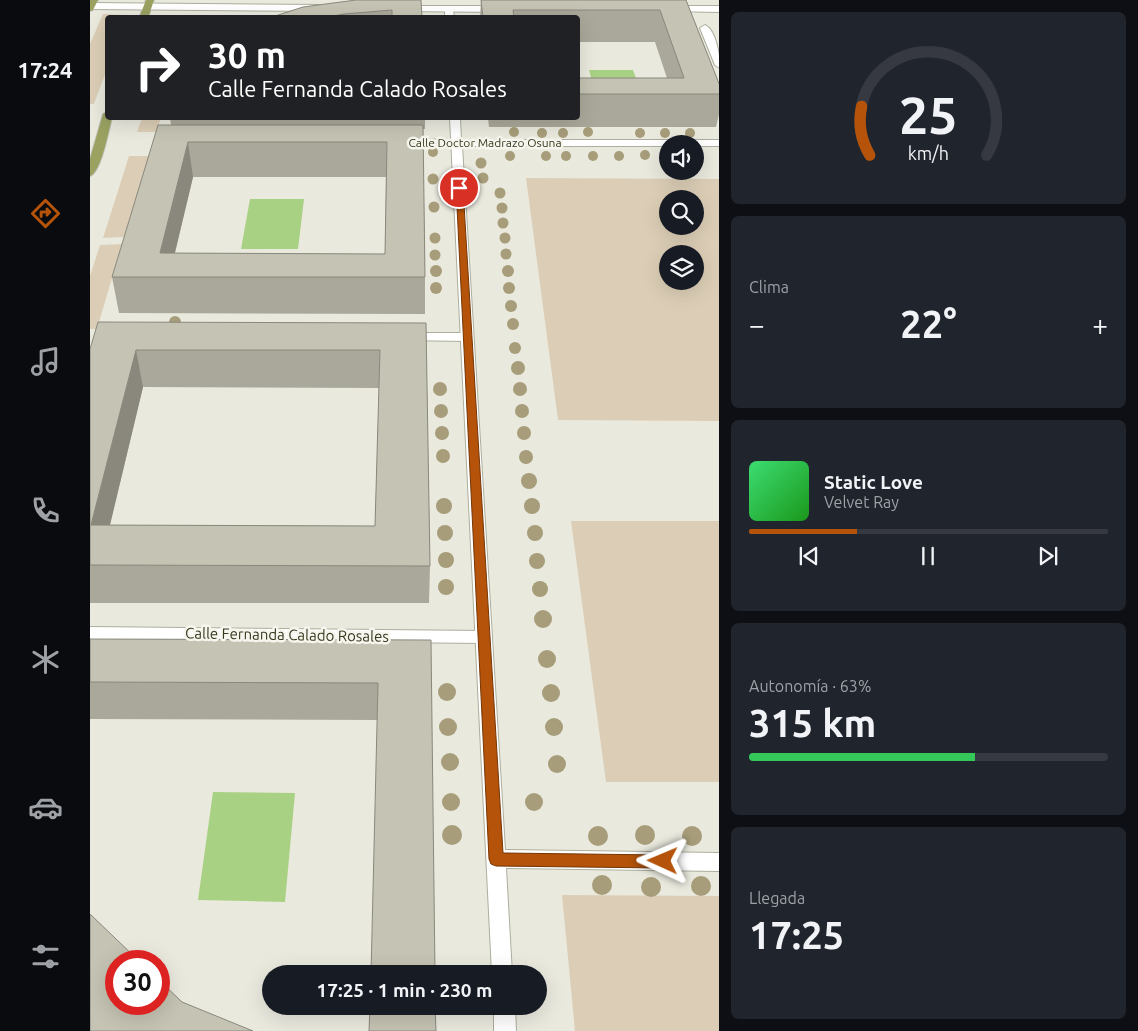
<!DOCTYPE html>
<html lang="es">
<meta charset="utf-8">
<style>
body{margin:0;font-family:Ubuntu,sans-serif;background:#20242c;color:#f1f3f6;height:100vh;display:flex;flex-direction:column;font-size:19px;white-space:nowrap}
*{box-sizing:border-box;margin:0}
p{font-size:16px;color:#9ea1a6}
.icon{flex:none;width:28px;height:28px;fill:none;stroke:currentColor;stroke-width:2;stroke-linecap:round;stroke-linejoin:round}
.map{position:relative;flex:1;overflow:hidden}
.panel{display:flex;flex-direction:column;gap:12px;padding:12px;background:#0d0f14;width:419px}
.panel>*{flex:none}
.banner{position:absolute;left:15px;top:15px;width:475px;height:105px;border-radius:5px;box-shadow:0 5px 20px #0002;background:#202124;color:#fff;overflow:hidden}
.controls{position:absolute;left:569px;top:135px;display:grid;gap:10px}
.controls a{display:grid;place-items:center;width:45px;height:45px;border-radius:50%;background:#171b24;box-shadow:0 5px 20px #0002;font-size:25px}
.speed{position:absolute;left:15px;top:950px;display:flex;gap:10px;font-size:25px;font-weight:700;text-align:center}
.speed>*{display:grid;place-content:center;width:65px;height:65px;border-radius:50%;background:#171b24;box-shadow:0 5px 20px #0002;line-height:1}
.speed .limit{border:8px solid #d22;background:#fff;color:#111}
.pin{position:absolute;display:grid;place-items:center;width:42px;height:42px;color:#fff;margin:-21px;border:2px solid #fff;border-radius:50%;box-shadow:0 1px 5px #0007}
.me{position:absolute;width:55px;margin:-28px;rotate:271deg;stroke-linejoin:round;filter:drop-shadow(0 0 4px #0008)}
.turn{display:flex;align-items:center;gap:18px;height:105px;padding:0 20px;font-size:22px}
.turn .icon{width:65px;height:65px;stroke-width:2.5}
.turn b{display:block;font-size:35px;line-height:42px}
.big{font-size:38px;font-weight:600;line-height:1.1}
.panel .tile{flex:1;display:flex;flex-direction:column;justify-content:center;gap:8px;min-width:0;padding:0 18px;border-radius:8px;background:#20242c}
.panel .dial{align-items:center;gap:0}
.dial svg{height:130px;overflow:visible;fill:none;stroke:#363941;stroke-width:7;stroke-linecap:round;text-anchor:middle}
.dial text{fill:#f1f3f6;stroke:none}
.song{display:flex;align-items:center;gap:15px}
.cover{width:60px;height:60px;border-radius:8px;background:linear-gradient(135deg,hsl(140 70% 55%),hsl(120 70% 35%))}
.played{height:5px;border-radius:2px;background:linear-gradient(90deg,#b45309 30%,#363941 30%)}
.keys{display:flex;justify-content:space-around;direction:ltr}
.heat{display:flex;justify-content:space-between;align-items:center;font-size:28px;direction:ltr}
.charge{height:8px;border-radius:4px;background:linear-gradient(90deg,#34c759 63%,#363941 0)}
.trip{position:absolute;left:172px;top:965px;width:285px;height:50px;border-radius:25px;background:#171b24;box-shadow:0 5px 20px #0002;font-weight:600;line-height:50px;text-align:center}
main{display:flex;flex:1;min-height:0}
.tab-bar{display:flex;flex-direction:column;width:90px;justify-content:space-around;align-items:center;background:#090b0e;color:#9ea1a6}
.tab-bar .icon{width:35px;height:35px}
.tab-bar .current{color:#b45309}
.tab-bar b{font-size:22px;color:#f1f3f6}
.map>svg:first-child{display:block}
.green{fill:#dcceb6;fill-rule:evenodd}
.water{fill:#a9d184}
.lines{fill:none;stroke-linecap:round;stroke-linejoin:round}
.pedestrian-casing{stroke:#adae9d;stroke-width:2}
.minor-casing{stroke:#adae9d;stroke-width:2}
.tertiary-casing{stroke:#adae9d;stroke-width:2}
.primary-casing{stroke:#c3c4bc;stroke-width:2}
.pedestrian{fill:#fff;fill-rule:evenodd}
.minor{fill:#fff;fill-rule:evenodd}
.tertiary{fill:#fff;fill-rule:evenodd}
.primary{fill:#9aa161;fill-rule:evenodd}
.tree{fill:#a79d7a}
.wall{fill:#a9a89a;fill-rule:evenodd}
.shaded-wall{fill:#8a887d}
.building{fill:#c5c3b3;stroke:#8a887d;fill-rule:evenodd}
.route{fill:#b45309;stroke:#753606}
.labels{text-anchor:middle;stroke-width:5;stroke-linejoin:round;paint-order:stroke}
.far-street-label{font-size:12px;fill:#373a1f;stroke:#f7f6ee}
.street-label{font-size:15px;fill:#373a1f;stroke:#f7f6ee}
</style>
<main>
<nav class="tab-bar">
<b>17:24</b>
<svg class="icon current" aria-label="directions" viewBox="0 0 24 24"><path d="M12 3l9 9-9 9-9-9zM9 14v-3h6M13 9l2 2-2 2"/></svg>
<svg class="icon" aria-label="music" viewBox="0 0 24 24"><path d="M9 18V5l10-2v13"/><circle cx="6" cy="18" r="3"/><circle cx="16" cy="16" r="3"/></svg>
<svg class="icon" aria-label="phone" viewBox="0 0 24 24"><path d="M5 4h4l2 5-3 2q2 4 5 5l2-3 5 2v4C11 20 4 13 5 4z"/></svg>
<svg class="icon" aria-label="climate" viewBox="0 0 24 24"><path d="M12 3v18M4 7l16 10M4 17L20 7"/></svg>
<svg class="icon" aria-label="car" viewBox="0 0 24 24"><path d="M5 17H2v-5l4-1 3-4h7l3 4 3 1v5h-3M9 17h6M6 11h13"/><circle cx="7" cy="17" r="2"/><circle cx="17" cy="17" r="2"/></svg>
<svg class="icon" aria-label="filters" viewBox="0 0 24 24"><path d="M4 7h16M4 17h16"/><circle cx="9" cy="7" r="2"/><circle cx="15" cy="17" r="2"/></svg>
</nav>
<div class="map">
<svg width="630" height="1031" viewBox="0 0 630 1031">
<rect width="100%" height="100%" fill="#eae9de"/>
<path class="green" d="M13,14L39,15L38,17L18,18L17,69L4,104H0V44Z
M52,118H71L66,132H47Z
M39,156H59L34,237L13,238Z
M436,178L629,179V421L468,420ZM578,199H605V226H578ZM578,254H605V281H578Z
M32,244L7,329H0V276L10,245Z
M481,521H629V782H516Z
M472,895L629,896V1031H485Z"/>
<path class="water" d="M499,70H543L547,81H502Z
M160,199H214L208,249H151Z
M123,792L205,793L195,902L108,900Z"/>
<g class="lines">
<defs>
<path id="pedestrian" d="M615,25C626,30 630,56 630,68L625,65L610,28Z
M313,139L366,140L371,143L366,146L309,144L308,142Z
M316,333H377L383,337L377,341L311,340L310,337Z
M0,627L394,631L400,632L402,637L400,642L394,643L0,639Z"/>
<path id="minor" d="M359,6L363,9L364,18H355V9Z
M360,118H370L371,140H630V146H605V144H578V146H372L415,850L630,853V871L416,868L422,974H402Z
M404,1006H425L426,1031H404Z"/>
<path id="tertiary" d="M0,3L230,5L234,8L230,11L0,9Z
M311,6H410L414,9L410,12L308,11V7Z
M581,6H630V12L578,11L577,9Z"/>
<path id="primary" d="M0,0H8L3,10L0,11Z
M56,0H64L58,18H49Z
M18,111V118H22C19,129 11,173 0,176V159L13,114Z"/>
</defs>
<use href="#pedestrian" class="pedestrian-casing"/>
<use href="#minor" class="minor-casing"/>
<use href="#tertiary" class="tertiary-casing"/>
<use href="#primary" class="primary-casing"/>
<use href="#pedestrian" class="pedestrian"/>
<use href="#minor" class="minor"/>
<use href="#tertiary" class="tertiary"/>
<use href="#primary" class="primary"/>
</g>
<g class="tree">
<circle cx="424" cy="132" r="5"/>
<circle cx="498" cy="132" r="5"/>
<circle cx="452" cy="133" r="5"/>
<circle cx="473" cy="133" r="5"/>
<circle cx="550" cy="133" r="5"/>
<circle cx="575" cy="133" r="5"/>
<circle cx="600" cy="133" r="5"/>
<circle cx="343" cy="152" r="5"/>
<circle cx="555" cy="155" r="5"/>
<circle cx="420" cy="156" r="5"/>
<circle cx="456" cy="156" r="5"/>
<circle cx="476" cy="156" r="5"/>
<circle cx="503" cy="156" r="5"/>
<circle cx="529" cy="156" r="5"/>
<circle cx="391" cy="163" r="5.5"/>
<circle cx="393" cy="178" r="5.5"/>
<circle cx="343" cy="179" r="5.5"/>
<circle cx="410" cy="193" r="5.5"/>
<circle cx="344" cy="207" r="5.5"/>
<circle cx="412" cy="208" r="5.5"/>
<circle cx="413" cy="223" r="5.5"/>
<circle cx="345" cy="238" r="5.5"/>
<circle cx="415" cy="238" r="5.5"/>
<circle cx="416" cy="254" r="5.5"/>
<circle cx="345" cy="255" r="5.5"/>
<circle cx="346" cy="271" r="6"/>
<circle cx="418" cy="271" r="6"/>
<circle cx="346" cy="288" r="6"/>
<circle cx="419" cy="288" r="6"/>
<circle cx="421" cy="306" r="6"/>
<circle cx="85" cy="322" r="6"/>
<circle cx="423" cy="324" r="6"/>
<circle cx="425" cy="348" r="6"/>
<circle cx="428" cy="368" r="7"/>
<circle cx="350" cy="389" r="7"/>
<circle cx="430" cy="389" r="7"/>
<circle cx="351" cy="411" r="7"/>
<circle cx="432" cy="411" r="7"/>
<circle cx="352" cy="433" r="7"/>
<circle cx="434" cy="433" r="7"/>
<circle cx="353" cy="456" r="7"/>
<circle cx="436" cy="457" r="7"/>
<circle cx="439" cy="481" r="8"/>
<circle cx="354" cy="506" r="8"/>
<circle cx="442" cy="506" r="8"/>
<circle cx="355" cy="533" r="8"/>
<circle cx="445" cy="533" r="8"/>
<circle cx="356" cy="560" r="8"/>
<circle cx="447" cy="561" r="8"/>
<circle cx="356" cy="587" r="8"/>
<circle cx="450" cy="589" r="8"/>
<circle cx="453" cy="619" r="9"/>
<circle cx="457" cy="659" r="9"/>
<circle cx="357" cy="692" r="9"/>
<circle cx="461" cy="693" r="9"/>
<circle cx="358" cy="727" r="9"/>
<circle cx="464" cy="727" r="9"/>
<circle cx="360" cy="762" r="9"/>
<circle cx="467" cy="764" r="9"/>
<circle cx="361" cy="802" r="9"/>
<circle cx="444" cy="802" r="9"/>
<circle cx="362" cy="835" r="10"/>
<circle cx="555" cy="835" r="10"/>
<circle cx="508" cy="836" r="10"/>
<circle cx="602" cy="836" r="10"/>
<circle cx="512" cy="885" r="10"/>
<circle cx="611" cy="886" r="10"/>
<circle cx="561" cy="887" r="10"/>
</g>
<path class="wall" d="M266,0L332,18H179Z
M391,0H596L630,86V110L626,127H399L398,118H488V78H577L565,42H488V18H390Z
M80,118H335V129H333L335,277V314L29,313L22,277L81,125ZM103,177H296L295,254L85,253Z
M336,323L340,566L339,603H0V349ZM53,387L289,388L285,526L20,525Z
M0,639L341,640L287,720L0,719Z"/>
<path class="shaded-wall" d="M254,14V18H233Z
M98,142L103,177L79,277L70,253Z
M46,350L53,387L11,562L1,525Z"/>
<path class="building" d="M266,0H331L332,18H302V10L254,14L233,18H179L213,7Z
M391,0H596L630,86V94H488V78H594L570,10H423L424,18H393Z
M68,125H333L335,277H22ZM98,142H297L295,254L70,253Z
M8,322L336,323L340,566L0,565V349ZM46,350H290L285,526L1,525Z
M0,639L341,640L345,974H281L288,683L0,682Z
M0,914L49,961H26V1004H69V980L92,1002L163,1031H0Z
M280,1006H345L346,1031H279Z"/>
<path class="route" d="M366,186L373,188L413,853L573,855L578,856L580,861L578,866L573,868L406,866L401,864L399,859Z"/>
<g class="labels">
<g class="far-street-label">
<text x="395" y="147">Calle Doctor Madrazo Osuna</text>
</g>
<g class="street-label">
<text transform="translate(197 635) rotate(1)" y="5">Calle Fernanda Calado Rosales</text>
</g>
</g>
</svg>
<div class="controls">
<a><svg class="icon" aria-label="sound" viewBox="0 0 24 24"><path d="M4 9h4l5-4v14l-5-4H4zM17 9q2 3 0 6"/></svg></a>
<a><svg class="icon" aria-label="search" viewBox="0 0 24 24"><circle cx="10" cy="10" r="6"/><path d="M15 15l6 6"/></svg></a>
<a><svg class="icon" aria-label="layers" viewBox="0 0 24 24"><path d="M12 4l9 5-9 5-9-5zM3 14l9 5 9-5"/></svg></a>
</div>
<div class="speed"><div class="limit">30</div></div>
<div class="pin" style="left:369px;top:188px;background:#d93025"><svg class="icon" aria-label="arrive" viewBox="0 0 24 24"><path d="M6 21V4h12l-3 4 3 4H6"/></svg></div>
<svg class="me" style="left:573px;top:861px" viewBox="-20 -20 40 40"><path d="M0-17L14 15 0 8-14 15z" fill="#b45309" stroke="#fff" stroke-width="4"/></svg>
<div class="trip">17:25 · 1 min · 230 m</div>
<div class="banner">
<div class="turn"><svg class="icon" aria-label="right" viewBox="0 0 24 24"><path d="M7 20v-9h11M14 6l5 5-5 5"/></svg><div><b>30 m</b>Calle Fernanda Calado Rosales</div></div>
</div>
</div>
<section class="panel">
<div class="tile dial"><svg viewBox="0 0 100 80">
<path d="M14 69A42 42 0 1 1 86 69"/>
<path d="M14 69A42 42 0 0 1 9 39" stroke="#b45309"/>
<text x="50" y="56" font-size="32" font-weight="700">25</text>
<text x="50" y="72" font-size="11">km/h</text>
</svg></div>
<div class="tile"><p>Clima</p>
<div class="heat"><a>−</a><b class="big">22°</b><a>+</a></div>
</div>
<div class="tile">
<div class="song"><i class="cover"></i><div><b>Static Love</b><p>Velvet Ray</p></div></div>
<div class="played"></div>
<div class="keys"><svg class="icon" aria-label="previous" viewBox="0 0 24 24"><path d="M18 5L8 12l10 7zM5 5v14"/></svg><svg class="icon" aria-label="pause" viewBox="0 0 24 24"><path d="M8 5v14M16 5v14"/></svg><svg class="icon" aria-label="next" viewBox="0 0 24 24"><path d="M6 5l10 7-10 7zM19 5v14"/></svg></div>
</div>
<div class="tile"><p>Autonomía · 63%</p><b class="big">315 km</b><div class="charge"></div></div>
<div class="tile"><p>Llegada</p><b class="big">17:25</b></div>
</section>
</main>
